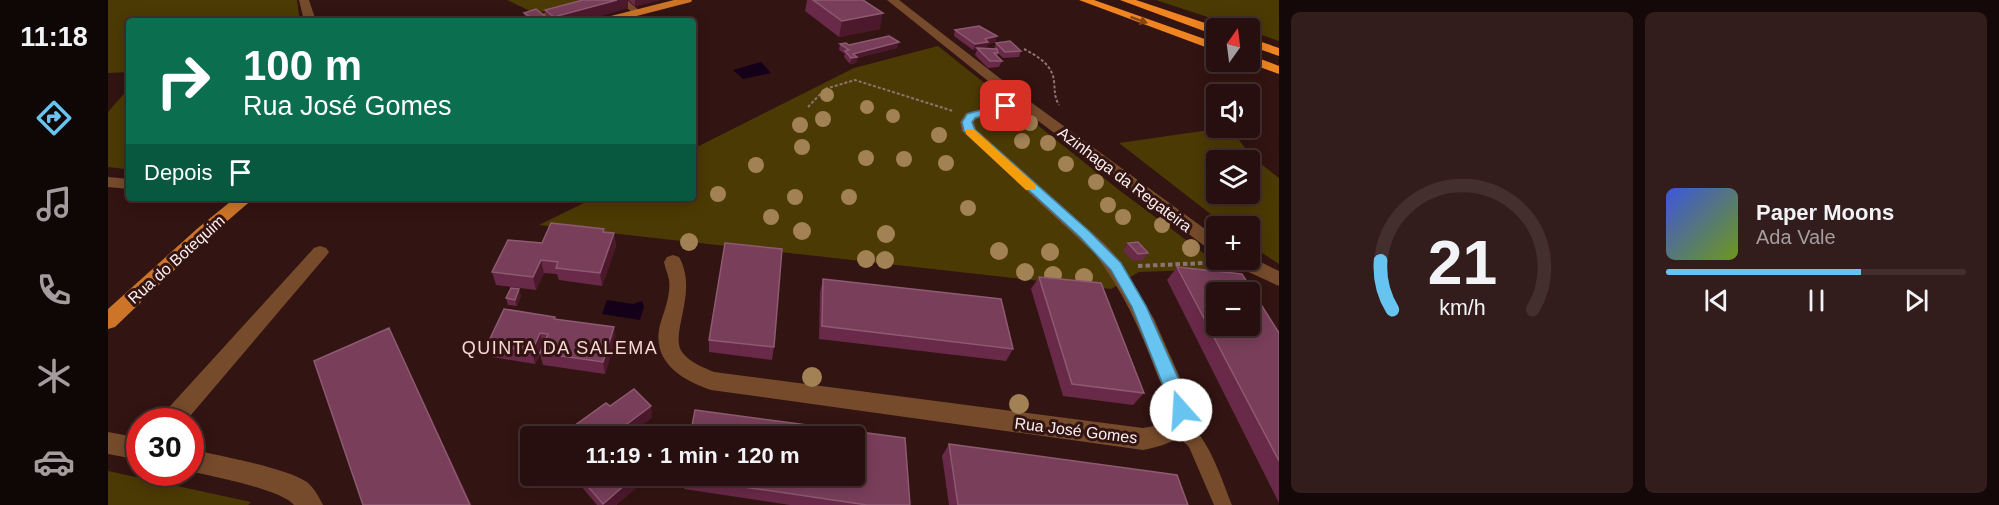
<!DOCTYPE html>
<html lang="pt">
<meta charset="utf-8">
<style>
body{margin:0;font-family:Arial,sans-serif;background:#321d1c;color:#f1f3f6;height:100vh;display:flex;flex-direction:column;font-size:22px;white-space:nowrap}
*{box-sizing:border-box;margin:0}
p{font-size:20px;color:#a49c9e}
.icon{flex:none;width:33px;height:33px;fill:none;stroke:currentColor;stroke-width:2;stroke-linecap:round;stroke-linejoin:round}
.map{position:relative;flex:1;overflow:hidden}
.panel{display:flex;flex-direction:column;gap:12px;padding:12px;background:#150808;width:720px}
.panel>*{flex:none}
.banner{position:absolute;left:18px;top:18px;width:570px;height:183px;border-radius:6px;box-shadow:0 3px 15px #0003,0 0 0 2px #422f2e;background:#0b6e4f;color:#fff;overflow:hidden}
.needle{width:39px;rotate:14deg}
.tools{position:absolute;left:1098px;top:18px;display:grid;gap:12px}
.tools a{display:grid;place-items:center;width:54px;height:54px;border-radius:6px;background:#260f0e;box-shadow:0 3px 15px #0003,0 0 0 2px #422f2e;font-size:30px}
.speed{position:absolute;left:18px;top:408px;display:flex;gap:12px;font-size:30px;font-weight:700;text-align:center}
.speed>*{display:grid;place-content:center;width:78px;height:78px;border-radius:50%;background:#260f0e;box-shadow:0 3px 15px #0003,0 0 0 2px #422f2e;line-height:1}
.speed .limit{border:9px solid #d22;background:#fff;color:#111}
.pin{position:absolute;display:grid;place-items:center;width:51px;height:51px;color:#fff;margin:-26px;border-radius:12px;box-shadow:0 3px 9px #0006}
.me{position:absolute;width:66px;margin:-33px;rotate:341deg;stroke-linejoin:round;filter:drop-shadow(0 0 4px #0008)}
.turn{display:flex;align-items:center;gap:21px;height:126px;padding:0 18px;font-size:27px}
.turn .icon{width:78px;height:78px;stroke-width:2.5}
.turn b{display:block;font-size:42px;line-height:51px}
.then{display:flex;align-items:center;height:57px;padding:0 18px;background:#0003;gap:12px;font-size:22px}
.panel .widget{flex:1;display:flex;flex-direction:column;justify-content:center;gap:9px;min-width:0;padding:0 21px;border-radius:9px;background:#321d1c}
.panel .dial{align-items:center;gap:0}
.dial svg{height:156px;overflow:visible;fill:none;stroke:#422f2e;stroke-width:7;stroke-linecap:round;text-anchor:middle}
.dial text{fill:#f1f3f6;stroke:none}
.song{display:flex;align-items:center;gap:18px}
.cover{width:72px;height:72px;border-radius:9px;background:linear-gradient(135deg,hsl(230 70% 55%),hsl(80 70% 35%))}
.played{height:6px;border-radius:3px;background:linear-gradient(90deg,#67c4f0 65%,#422f2e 65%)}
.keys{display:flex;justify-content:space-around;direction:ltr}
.panel .tiles{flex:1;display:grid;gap:12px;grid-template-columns:repeat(2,1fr)}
.trip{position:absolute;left:412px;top:426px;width:345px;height:60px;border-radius:6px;background:#260f0e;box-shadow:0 3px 15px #0003,0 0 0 2px #422f2e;font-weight:700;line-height:60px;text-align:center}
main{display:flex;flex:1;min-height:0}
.tabs{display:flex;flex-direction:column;width:108px;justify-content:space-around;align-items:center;background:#0f0606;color:#a49c9e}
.tabs .icon{width:42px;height:42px}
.tabs .selected{color:#67c4f0}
.tabs b{font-size:27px;color:#f1f3f6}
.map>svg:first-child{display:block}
.green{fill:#4c3a04;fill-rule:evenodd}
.water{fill:#140019}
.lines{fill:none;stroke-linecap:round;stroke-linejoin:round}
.path-far1{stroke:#8b7573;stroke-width:2;stroke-dasharray:3 2;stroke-linecap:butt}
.path{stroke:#8b7573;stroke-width:4;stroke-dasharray:4.5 3;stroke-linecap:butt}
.lane{fill:#754b2b;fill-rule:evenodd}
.street{fill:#754b2b;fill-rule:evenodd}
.primary{fill:#cc7428;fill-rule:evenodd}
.highway{fill:#ef8421;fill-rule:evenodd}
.tree{fill:#a28154}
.wall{fill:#692948}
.shaded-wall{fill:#4c182b}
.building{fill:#793e59;stroke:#8d5a71;stroke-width:1.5;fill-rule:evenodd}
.oneway{fill:#874619}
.route{fill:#67c4f0;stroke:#437f9c;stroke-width:1.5}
.slow{fill:#f59e0b}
.labels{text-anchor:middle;stroke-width:6;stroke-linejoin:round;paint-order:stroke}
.street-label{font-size:16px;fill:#fcefee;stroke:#321412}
.neighbourhood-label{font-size:18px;letter-spacing:1.5px;fill:#fad8d4;stroke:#321412}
</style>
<main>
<nav class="tabs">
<b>11:18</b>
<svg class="icon selected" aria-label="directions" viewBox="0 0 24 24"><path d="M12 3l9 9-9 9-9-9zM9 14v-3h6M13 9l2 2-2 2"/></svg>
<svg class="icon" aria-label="music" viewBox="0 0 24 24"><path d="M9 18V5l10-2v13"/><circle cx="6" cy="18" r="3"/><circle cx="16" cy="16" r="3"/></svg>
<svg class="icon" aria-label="phone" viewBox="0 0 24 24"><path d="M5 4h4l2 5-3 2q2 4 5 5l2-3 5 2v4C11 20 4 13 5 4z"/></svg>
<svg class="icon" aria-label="climate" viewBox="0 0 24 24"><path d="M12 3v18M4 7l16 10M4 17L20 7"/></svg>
<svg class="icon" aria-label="car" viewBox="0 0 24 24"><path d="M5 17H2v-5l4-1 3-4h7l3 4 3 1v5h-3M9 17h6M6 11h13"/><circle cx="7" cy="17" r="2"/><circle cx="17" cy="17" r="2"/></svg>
</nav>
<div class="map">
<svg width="1171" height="505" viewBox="0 0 1171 505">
<rect width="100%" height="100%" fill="#321412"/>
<path class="green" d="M0,0H189L192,21H21V72L0,73Z
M399,0H474L428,14Z
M1048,0H1171V41L1142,31V28H1133Z
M830,46L1011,190L1117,269L1031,272L1003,289L431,225L486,198H585V149L746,68Z
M21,88V164L17,169L0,167V112Z
M1115,128H1122L1143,156L1171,178V264L1142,245V226H1118L1011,143ZM1108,160H1142V194H1108Z
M0,471L143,502L140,505H0Z"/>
<path class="water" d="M653,62L663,73L635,79L625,70Z
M499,300L525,304L534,301L536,306L532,320L494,314Z"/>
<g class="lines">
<path class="path-far1" d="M916,49C929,56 944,64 946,81C947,90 946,97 951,105
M700,107L717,89L747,80L845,111"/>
<path class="path" d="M1030,266L1097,263"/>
<path class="lane" d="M478,0H491L423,21H410Z
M510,0H519L533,12L526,14Z
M1069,416C1098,427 1113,478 1124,505H1106L1081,447L1063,429L1060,424L1063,419Z"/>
<path class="street" d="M191,0H201L208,21H196Z
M779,0H791L920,100L1108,237V252L1102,250L913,108L868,119L866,122L868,129L998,245L1012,261L1046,319L1080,396C1089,434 1068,443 1035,450L603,390C573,380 543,361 552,325C556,311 563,295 561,280C560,274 557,268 556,262L559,257L565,255L571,257C591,292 561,334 574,352C582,363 595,367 606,372L1035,428L1051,425L1060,418C1062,401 1053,385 1047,369C1031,327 1014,289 986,253L854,131L852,122L858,113L905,101Z
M0,177L21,179V189L0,187Z
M212,246L218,248L221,252L218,256L77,422H51L54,415L206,248Z
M1142,257L1171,271V286L1125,265L1122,260H1142Z
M0,432L32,438V460L0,454Z
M82,449C112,456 176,467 199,482C206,488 211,497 215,505H186C172,489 106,477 82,471Z"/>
<path class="primary" d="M566,0H584L583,2L509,21H489L491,19Z
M127,198H146L102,236L7,327L0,329V309L90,228Z"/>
<path class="highway" d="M971,0H986L1108,43V51Z
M1012,0H1028L1112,28H1108V34H1104Z
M1142,38L1171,48V56L1142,46Z
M1142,55L1171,66V74L1138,62H1142Z"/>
</g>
<g class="tree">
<circle cx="719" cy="95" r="7"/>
<circle cx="759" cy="107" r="7"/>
<circle cx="785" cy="116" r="7"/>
<circle cx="715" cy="119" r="8"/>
<circle cx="922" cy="123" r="8"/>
<circle cx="692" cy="125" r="8"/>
<circle cx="831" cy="135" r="8"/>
<circle cx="914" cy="141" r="8"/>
<circle cx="940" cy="143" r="8"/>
<circle cx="694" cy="147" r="8"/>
<circle cx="758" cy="158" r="8"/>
<circle cx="796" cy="159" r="8"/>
<circle cx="838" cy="163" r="8"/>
<circle cx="958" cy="164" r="8"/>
<circle cx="648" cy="165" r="8"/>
<circle cx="988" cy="182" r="8"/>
<circle cx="610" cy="194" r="8"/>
<circle cx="687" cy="197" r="8"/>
<circle cx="741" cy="197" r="8"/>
<circle cx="1000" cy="205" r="8"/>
<circle cx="860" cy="208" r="8"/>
<circle cx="663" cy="217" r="8"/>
<circle cx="1015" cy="217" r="8"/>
<circle cx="1054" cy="225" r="8"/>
<circle cx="694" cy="231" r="9"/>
<circle cx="778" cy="234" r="9"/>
<circle cx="581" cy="242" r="9"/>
<circle cx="1083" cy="248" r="9"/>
<circle cx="891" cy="251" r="9"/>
<circle cx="942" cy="252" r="9"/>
<circle cx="758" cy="259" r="9"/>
<circle cx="777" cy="260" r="9"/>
<circle cx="917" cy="272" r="9"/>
<circle cx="945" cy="275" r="9"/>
<circle cx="976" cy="277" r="9"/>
<circle cx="704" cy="377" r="10"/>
<circle cx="911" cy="404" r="10"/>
</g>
<path class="wall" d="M475,0H552L527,6L520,0V8L473,21H418L416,13L439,18L437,10Z
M699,0H755L772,29L731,37L697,11Z
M847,30L889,36L887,42L880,44L878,48L874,49H886L888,43L913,51L911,57L895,58L890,53L889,56L894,61L891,67L880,68L867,55L869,50H865L846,36Z
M791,42L789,48L749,58L748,63L742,64L736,57L737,54L731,50L732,44L741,45Z
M496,232L506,233L508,246L494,286L451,280L449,274L436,273L428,290L388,285L384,272L434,243Z
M1020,243L1040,253L1035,260L1025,261L1015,250Z
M1069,267L1171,333V503L1059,280Z
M931,277L1036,393L1025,405L955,396L923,289Z
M715,279L905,349L898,361L711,339L712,292Z
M411,289L413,296L409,306L400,305L398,298Z
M447,319L508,340L497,374L435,365L432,354L427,364L384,357L379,345Z
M601,340L666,347L664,360L601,352Z
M841,444L1080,505H841L834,456Z
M450,476H470L458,485Z
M471,476L526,477L528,488L508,505H489L473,486Z
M575,478L802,505H682L576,489Z"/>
<path class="shaded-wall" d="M509,0H520V8L473,21H447L446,17Z
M527,0H552L527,6Z
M775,13L772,29L731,37L734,21Z
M889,36L887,42L880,44L878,48L870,49L869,48V50H865L867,44L877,39Z
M791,42L789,48L749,58L748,63L742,64L745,54Z
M506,233L508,246L494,286L492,273Z
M433,260L436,273L428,290L425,277Z
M411,289L413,296L409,306L407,300Z
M506,327L508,340L497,374L495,362Z
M281,328L287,341L364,505H362Z
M432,333L435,345L427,364L424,351Z
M543,406L544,418L520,436H503Z
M455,476H470L458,485Z
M526,477L528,488L508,505H495V504Z"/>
<path class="building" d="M475,0H509L446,17L437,10Z
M705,0H755L775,13L734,21Z
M428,9L439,18L429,21L416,13Z
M871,26L889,36L877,39L880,42L867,44L847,30Z
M781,36L791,42L745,54L749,57L743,58L737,51L741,50L732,44L738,43L741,45Z
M902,41L913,51L897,52L888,43Z
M869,48L889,49L890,53H886L894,61H882Z
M443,223L496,229L495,232L506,233L492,273L448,268L450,262L433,260L425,277L384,272L400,240L434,243Z
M1030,242L1040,253L1030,254L1020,243Z
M617,243L674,249L666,347L601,340Z
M1069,267L1134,274L1171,333V461ZM1108,292H1142V326H1108Z
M931,277L993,283L1036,393L964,384Z
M715,279L893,299L905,349L714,326Z
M403,288L411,289L407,300L398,298Z
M396,309L447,317L446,319L506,327L495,362L432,353L440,334L432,333L424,351L379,345Z
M281,328L362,505H255L206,361Z
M526,389L543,406L503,436H452L498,403L502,406Z
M587,410L797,438L802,505H759L575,478L576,476H747V436H582Z
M841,444L1069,475L1080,505H850Z
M471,476H526V477L495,504Z"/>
<defs><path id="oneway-solid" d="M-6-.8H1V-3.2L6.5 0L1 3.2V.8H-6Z" transform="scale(1.5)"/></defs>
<use class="oneway" href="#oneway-solid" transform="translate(1031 20) rotate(20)"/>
<path class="route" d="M898,103L902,104V109L867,118L864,122L867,130L981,231L1013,263L1038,306L1078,396L1082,410L1079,415L1073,418L1067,415L1024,307L1003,270L972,237L856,131L854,122L859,114Z"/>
<path class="slow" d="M858,129H866L927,184V190H918L858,134Z"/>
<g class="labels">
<g class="street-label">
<text transform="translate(1017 179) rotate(37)" y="6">Azinhaga da Regateira</text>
<text transform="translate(68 259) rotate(-42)" y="6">Rua do Botequim</text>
<text transform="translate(968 430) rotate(7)" y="6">Rua José Gomes</text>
</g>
<g class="neighbourhood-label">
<text x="452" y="354">QUINTA DA SALEMA</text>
</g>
</g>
</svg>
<div class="tools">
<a><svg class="needle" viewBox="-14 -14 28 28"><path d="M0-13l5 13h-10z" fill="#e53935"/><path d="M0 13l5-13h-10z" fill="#a49c9e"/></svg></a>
<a><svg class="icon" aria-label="sound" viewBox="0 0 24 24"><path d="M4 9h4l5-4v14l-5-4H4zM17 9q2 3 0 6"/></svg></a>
<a><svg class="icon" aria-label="layers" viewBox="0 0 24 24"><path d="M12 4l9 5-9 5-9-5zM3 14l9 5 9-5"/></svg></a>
<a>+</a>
<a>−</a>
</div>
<div class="speed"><div class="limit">30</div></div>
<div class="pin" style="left:898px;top:106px;background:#d93025"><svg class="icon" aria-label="arrive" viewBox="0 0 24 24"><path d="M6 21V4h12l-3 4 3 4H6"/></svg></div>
<svg class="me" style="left:1073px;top:410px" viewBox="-20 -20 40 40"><circle r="19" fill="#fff"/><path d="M0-13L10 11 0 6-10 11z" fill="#67c4f0"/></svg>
<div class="trip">11:19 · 1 min · 120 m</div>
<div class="banner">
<div class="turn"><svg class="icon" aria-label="right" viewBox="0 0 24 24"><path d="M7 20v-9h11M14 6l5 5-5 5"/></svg><div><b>100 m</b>Rua José Gomes</div></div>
<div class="then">Depois<svg class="icon" aria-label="arrive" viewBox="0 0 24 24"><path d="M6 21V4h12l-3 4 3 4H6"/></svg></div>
</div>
</div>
<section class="panel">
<div class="tiles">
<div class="widget dial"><svg viewBox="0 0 100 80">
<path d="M14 69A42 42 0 1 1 86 69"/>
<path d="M14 69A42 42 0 0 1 8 44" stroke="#67c4f0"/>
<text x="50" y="56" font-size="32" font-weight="700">21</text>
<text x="50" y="72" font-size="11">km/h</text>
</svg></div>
<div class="widget">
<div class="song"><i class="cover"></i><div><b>Paper Moons</b><p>Ada Vale</p></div></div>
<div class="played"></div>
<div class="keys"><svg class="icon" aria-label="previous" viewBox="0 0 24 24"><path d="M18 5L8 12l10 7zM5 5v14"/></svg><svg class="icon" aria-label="pause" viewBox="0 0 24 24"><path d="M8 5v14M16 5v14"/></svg><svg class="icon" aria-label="next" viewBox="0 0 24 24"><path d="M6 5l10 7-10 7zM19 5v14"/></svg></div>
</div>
</div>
</section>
</main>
